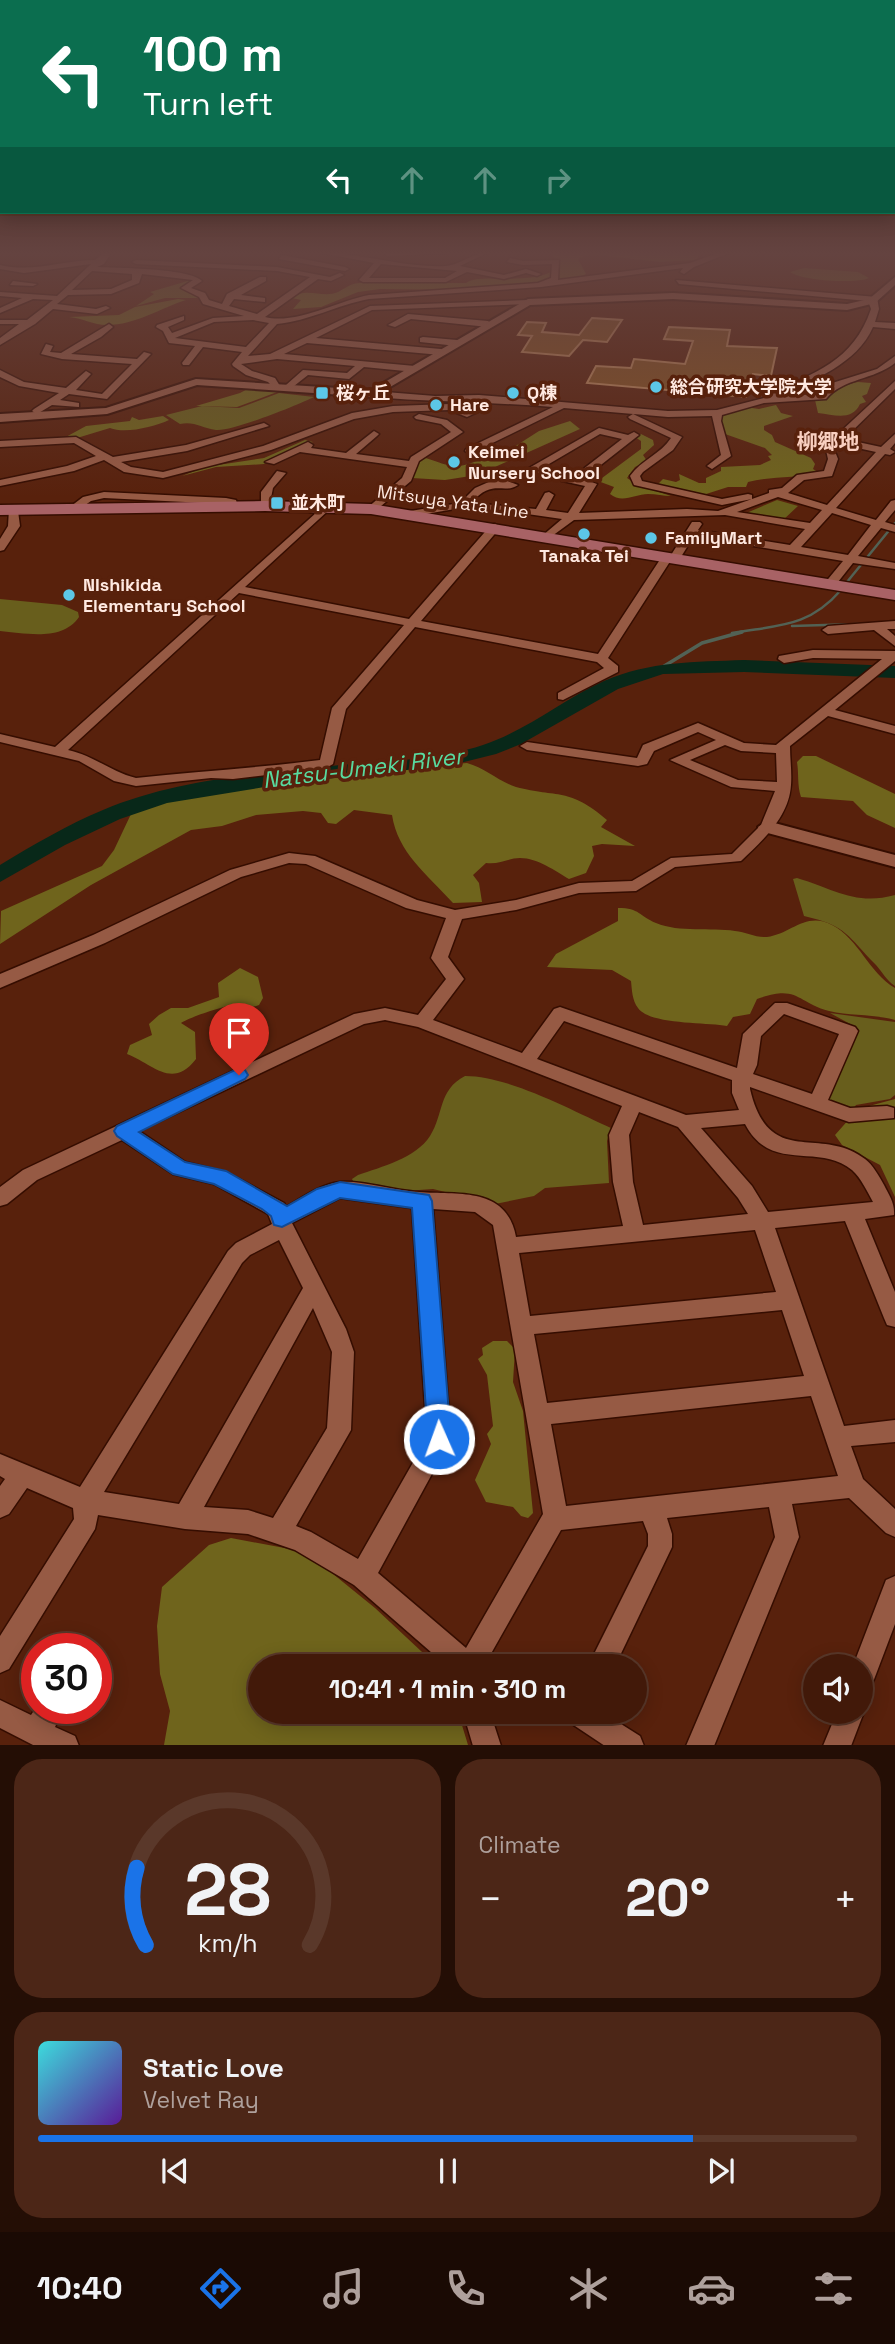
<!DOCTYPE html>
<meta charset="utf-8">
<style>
body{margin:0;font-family:"Space Grotesk","Noto Sans JP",sans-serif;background:#4c2617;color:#f1f3f6;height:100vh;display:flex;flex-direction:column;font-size:26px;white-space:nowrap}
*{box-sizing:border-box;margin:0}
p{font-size:23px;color:#aea09c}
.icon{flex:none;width:38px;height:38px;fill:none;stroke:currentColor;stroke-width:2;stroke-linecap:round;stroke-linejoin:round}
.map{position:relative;height:1745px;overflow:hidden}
.side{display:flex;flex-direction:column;gap:14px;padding:14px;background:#240e05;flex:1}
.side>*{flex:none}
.top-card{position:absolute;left:0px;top:0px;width:896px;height:214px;box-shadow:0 4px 18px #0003,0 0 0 2px #5a382a;background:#0b6e4f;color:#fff;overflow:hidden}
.controls{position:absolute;left:803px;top:1654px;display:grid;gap:14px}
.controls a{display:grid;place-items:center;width:70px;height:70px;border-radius:50%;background:#421909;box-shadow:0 4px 18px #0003,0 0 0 2px #5a382a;font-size:35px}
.speed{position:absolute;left:21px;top:1633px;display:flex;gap:14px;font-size:35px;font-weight:700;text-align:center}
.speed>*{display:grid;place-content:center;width:91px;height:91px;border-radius:50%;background:#421909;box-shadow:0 4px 18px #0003,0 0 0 2px #5a382a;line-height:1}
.speed .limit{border:10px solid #d22;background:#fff;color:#111}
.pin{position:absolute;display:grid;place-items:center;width:60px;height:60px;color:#fff;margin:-72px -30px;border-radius:50% 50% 50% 0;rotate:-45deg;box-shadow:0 0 7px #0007}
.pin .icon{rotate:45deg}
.me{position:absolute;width:77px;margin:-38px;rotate:358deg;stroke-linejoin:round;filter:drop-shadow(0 0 5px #0008)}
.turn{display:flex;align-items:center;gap:24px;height:147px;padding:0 28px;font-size:32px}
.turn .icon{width:91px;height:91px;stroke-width:2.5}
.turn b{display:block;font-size:49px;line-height:60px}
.lanes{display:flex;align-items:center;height:66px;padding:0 28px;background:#0003;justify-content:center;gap:35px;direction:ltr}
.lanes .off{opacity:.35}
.big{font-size:52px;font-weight:600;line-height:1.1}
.side .tile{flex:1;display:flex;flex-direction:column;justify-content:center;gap:10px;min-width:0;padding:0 24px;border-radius:28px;background:#4c2617}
.side .dial{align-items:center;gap:0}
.dial svg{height:182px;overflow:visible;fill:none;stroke:#5a382a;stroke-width:7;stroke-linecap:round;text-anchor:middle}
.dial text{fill:#f1f3f6;stroke:none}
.song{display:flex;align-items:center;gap:21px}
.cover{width:84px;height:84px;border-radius:10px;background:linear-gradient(135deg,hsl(180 70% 55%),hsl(270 70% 35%))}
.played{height:7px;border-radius:4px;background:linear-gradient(90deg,#1a73e8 80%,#5a382a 80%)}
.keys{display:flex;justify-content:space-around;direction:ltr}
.heat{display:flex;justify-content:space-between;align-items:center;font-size:38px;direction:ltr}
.side .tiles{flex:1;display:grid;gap:14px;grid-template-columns:1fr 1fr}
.tile:last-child{grid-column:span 2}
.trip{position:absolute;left:248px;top:1654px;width:399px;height:70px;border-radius:35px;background:#421909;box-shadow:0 4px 18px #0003,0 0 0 2px #5a382a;font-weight:600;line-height:70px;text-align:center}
.menu{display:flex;height:112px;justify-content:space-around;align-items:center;background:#1a0a04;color:#aea09c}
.menu .icon{width:49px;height:49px}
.menu .active{color:#1a73e8}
.menu b{font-size:32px;color:#f1f3f6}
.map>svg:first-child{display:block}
.green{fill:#685e1c}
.forest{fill:#6f641c}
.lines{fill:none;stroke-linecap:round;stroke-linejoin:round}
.stream-far1{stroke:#526255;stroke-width:2.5}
.stream{stroke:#526255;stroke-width:3.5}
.river{fill:#082819;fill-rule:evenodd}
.building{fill:#825021;stroke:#b9855a;stroke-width:2}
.minor-casing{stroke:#350d00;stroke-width:3}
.tertiary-casing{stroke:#350d00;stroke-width:4}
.secondary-casing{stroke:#350d00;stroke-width:3}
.minor{fill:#965a44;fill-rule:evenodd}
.tertiary{fill:#965a44;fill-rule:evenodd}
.secondary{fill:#a86265;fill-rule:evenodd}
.route{fill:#1a73e8;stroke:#114b97;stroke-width:2}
.poi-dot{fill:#5cc7e7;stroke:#58210c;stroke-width:2.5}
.labels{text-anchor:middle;stroke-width:7;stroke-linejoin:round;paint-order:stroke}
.far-poi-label{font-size:18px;font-weight:bold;fill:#ffe9e1;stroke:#58210c;text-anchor:start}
.far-street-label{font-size:18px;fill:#ffe9e1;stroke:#58210c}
.far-quarter-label{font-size:21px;font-weight:bold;fill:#f9cfc0;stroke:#58210c}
.water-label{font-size:23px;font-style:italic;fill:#58da9f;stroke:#58210c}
</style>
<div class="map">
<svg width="895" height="1746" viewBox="0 0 895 1746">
<rect width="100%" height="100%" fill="#58210c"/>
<path class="green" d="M804,268L858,272L869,278C856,284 803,281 790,272Z
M191,280L193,281L182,289L201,298H165L136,306L154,294L150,292Z
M279,393L314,397C298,405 231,432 216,430C202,428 194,421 180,424L166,415L202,406L239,408Z
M777,500L798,506L782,521L744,514Z
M0,599L62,605L78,612L79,617C62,642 25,633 0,631Z
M797,878C834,889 856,906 895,895V986C886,980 883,973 876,965C847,936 848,926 804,916L793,879Z
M830,1013L895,1022V1095L890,1099L856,1105L851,1112L823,1100L855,1030L852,1025Z
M465,1076C509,1076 571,1110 611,1128L607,1141L609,1183L545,1188L534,1196L495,1204L433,1189L405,1191L354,1183L352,1179L358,1175C381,1167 416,1158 430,1136C444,1114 438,1090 465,1076Z"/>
<path class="forest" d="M554,253H699L697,260L660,262L589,254L578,259L586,274L580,277L466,290L380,289L358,292L321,307L293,309L301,300L292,298C307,286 322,299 338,292C346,288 349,284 359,283H466C479,272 529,287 557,269V261L552,255Z
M178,299L186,300C161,308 135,325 107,325C93,325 83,318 69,317L119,315L135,307Z
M261,382L317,386L320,394L277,392L237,407L196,406L240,393Z
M858,382L871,383L867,394L862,396L866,402L860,404C852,421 835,415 818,413L815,400C833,397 840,385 858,382Z
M776,405L781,413L793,416L764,426V430L772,435L775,442L811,458L815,464L813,469L821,474C796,478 772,476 748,482L746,487H728L703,495L656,486L663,479L676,482L680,480L679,474L699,483H706V478L721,471V467L760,465L771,460L768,456L772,455L765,448L725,434L719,415L745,407L759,409Z
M163,416L169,420C154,427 125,434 110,428L77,438H64L86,426L130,421L132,417L139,420Z
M570,421L580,429L477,475L445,480L412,478V469L422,457C451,465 451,472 482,459L472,452L478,449L497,452L514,447L539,431Z
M641,434L653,440L654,445L643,455L647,461L635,467L627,478L638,485L671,496C664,496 656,494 648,494C635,494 622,504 610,494L614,487L598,481L641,449V441L635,437Z
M305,440L313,442L264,464L216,467L182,476L205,467L264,458Z
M803,756H816L895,794V828L867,815L853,801L801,797C797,785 799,774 797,762Z
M467,763C485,768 498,781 516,787C558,798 569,787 607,820L601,827L635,846L602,844L592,846L594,856L586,873L569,879C555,871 538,858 520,858C508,858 499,865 486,863L473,875L479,883L482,902L453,903C426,873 398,853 392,815L354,810L336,824L328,823L321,813L303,811L256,815L222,826L191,830L91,885L0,944L1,911L102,866L114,850L131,814C225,776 364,771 467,763Z
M618,908C640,908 639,916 656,923C680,933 710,927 735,931C746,932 756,938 767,937C791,934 806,911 832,925C859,939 869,973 895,988V1020C873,1014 851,1016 829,1011C796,1002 798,984 757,999L750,1014L733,1017L727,1026C706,1022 650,1025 638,1008C632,1000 632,990 631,981L612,970L547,967L556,954L618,921Z
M240,968L258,977L263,998L259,1005C249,1009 249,1005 239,1004C229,1004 190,1017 181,1023L195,1032L196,1059C172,1090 153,1064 127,1054L130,1045L152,1035L149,1024L159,1015L171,1008H188L219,997L218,983Z
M895,1099V1197L880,1165L842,1145L835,1135L858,1109Z
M493,1341H507L515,1349L513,1382L523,1411L533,1513L528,1518L521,1516L513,1507L486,1502L475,1480L491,1444L487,1434L493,1426L487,1375L478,1359L483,1355L482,1348Z
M231,1538L306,1552L375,1608L437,1666H261V1712H458L468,1745H164L170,1711L160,1674L157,1626L162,1587L209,1545Z"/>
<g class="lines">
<path class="stream-far1" d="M847,582L895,523
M792,626L858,624
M732,633C778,625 808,628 841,590"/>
<path class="stream" d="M661,668L702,643L742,632"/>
<path class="river" d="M744,660L895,666V678L744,672L663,674L618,689L521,744L496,754L452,765L289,783L167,803L120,819L65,845L0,882V865C33,845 67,825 103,810C174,780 255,774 331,766C380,761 435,761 483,745C526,731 562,700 604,681C650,661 695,662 744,660Z"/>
</g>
<path class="building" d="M592,318L622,320L607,342L583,340L569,356L522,352L532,336L518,335L527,322L546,323L542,332L579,335Z
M669,327L730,330L727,346L777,348L771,376L753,374L750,392L746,397L587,383L596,366L631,368L634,359L685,364L693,341L664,339Z"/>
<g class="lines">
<defs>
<path id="minor" d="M103,253H111L104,264L97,267C117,268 190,268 202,281L191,288L205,293L209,300L222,304L227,294L260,277H266V281L241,295L265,298V302L234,299L229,306L257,314L310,277L277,271L136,264L132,262L136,260L277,267L330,277L340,273L344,275L331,281L318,279L265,317C295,325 338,301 369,295L538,283L551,278L552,264L523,265L507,262L510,258L523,261L559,260L558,280L690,263L718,253H729L694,267L684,274L680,272L683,268L541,287L369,299C337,305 309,321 277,324L248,356L270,354L370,306L528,300L532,302L528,304L372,310L316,338L441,349L445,352L441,355L307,343L284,354L415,366L419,369L415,372L364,367L349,379L308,375L289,390L284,387L286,385L303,370L347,373L355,366L277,359L241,364L252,371L275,378L280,386L275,389L268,382L246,375L233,366L232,364L242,352L203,347L189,365H183L182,363L195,346L169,343L163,331L156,327L157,325L184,316V320L168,327L172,333L213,318L244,316L203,304L199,297L181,288L193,280L142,274L139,283L111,294L68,295L57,304L96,309L106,306L110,308L97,314L53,309L35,324L0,345V338L19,324H0V320H27L53,300L33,299L0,313V308L22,298L0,296V292L57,296L91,264L24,273L0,269V265C33,273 63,260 95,260ZM92,271L132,274V280L111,289L72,290ZM253,320L269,323L246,347L175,338L214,322Z
M322,253C364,253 404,268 446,266C460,265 472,253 487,253L460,266L504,275L526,269L541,274L537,276L526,273L504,279L467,272L446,282H363L359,280L374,263ZM381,264L457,271L445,278H369Z
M384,253H446L387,256Z
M282,255L345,267L349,269L345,271L279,259Z
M676,280L877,297L879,309L875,322L895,323V329L873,327C857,364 813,380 779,396L820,394L829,384L877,369L895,356V363C874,380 843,378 826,399L764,403L722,415L721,421L731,456L712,469L707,466L721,455L712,416L668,417L564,408L470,454L465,451L466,449L553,407C493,402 433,402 373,397L368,394L373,391L435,396L479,395L668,411L717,410L768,397L769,394C815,372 853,362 871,309L868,301L679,284Z
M13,281L37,284L33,286L10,285Z
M408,314L488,321L492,324L488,327L411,319L395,327L388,325Z
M109,324L113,327L101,337L71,354L137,359L144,352L151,354L107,399L69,394L60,400L79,403V407L52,405L37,414L32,411L34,409L59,393L19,386L0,377V370L24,382L66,388L86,371L91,374L76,390L102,394L132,364L62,359L41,354L46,344L53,346L50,352L61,353Z
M423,337L457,340L461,343L457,346L420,342V338Z
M895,381V389L844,439L881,447L895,434V443L890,449L895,452L890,455L885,454L836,508L876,520L891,501L895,500V510L885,522L895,525V532L881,528L858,556L895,563V569L853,563L834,587L830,588L824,584L843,561L694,536L679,560H671L608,658L618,666V672L563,700L558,699V693L604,668L597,662L415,627L346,709L333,764L326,768L233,779L211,778L136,786L114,781L79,761L0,742V734L55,747L326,504L331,507L330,509L245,587L409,619L491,525L495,524L501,527L499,529L421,621L598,654L663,555H671L692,522H700L702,524L698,530L790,545L805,529L725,515L574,520L548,539L542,536L562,519L507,511L455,509L408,517L404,516V512L460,503L475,488L491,481L505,480L518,485C503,495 493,478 471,503L536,509L545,493L549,492L554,495L546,510L568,513L585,486L522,472L599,428L628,435L634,432L639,435L583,479L597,484L579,513L687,509L718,511L769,493V490L782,488L797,475L824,471L828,459L825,446ZM600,434L622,439L573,477L537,471ZM839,444L876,452L827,505L788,493L804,480L832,476L838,459L834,449ZM778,497L822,510L810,523L737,512ZM832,513L871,525L848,555L801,547ZM239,593L404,625L332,708L320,760C258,768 197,771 136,778C111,772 95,756 68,750Z
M450,404L467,411L475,408L480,411L467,417L449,410L393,412L354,419L271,450L163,478L124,472L104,460L74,471L0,486V480L67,466L96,456L74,443L0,447V441L76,437L113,457L186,445L264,423L269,426L187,451L121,462L131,467L163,472L263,446L352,413L393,406Z
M419,414L447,420L463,432L419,461L411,481L375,511L366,509L402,478L407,467L300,452L274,464L265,462L308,442L313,445L311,448L346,453L374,431L379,434L377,436L356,454L409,461L411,457L451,432L441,424L416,419L414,417Z
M633,414L682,437L673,450L643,472L640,476L642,481L722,499L748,494L752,495V499L722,505L634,485L630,476C641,460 661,454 671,438L630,419L628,417Z
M277,471L286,473L273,488L269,508H261V492Z
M104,492L226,498L236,500L238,507L233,510L226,504L104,498L91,501L75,512L66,510L83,497Z
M9,509L18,511L20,526L4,550L0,551V539L8,526Z
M895,621V629H887L895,636V646L874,630L828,634L822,630L828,626Z
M813,650L895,651V661L835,710L895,726V734L828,716L790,746C790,759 792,772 791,785C789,817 763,840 741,861L675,867L636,891L579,893L516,910L462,919L448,957L464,979L433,1020L522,1053L554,1009L560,1007L737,1068L743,1034L775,1003H787L855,1027L858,1031L828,1100L850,1108L887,1106L894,1108V1118L849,1122L750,1087V1089C769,1170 820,1124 865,1159C873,1165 879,1176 884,1185C889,1195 895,1203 894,1215L865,1219L895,1292V1327L887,1325L884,1318L845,1221L775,1228L844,1426L895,1420V1442L851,1446L863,1479L895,1509V1537L886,1533L849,1498L792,1504L799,1537L714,1746H686L775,1537L769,1507L667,1518L672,1534V1547L615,1666H588L648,1546V1534L643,1521L561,1530L484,1666H447L354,1585L295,1550L248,1534L185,1529L98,1515L95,1529L9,1669L0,1673V1636L74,1519L73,1508L27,1488L9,1514L0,1518V1486L5,1479L0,1476V1454L80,1487L228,1251L236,1243L272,1224L268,1214L214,1184L173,1174L122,1140L37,1180L7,1204L0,1206V1187L23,1170L354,1014L385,1008L418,1015L446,979L431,958L446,918L406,908L306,864L289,863L241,877L105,943L0,988V974L93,935L230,870L289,853L315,856L417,900L455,910L516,900L579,883L632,881L671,858L732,854L761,825L775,791L731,787L670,760L716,740L698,732L654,751L647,764L638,766L527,750L520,746L527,742L637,758L643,745L698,723L744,743L776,745L882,659L813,658L784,663L778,659L779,656ZM725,745L741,751L776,753L777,782L738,780L690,760ZM784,1014L839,1034L812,1094L753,1074L757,1065L761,1036ZM385,1020L418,1027L622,1106L609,1135L613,1182L623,1226L516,1237C506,1182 450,1197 409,1191C389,1189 359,1180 340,1182C321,1184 302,1198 286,1207L284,1203L226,1172L185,1162L139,1131L364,1024ZM564,1021L732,1080V1093L739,1110L686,1115L537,1059ZM639,1112L678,1127L738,1198L748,1214L643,1225L633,1182L629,1135ZM745,1124C771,1174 818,1142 852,1170C861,1178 867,1191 873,1202L768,1212L752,1186L701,1128ZM340,1198L412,1208L427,1438L358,1559L311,1532L296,1526L351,1430L354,1352L346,1329L292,1223ZM433,1209L475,1212L493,1225L543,1514L466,1648L378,1573L451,1439ZM755,1230L776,1292L530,1316L519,1253ZM279,1240L303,1288L179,1504L104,1492L242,1263L250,1255ZM313,1308L332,1352L327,1428L273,1518L248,1510L204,1507ZM782,1310L804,1376L547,1403L534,1334ZM811,1396L838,1476L566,1506L551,1424Z
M895,1576V1624L870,1690L861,1694V1666H853L886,1580Z
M0,1700L31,1715L37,1706V1708H64L55,1727L75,1736L79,1746H35L0,1728Z
M861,1706L864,1712L851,1746H823L837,1712H861Z
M463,1712H490L501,1746H473Z
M565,1712H602L640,1736L644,1746H605L569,1722Z"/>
<path id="tertiary" d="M895,277V285L875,303L847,310L673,299L530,305L373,397L197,385L107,414L0,422V414L106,408L196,379L371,390L528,299L673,293L847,304L869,299Z
M767,821L895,855V867L760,831L758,827Z"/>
<path id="secondary" d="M265,501L371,504L895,590V600L371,514L265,511L0,515V505Z"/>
</defs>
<use href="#minor" class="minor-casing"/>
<use href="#tertiary" class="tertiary-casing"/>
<use href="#secondary" class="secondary-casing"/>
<use href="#minor" class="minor"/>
<use href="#tertiary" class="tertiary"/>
<use href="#secondary" class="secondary"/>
</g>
<linearGradient id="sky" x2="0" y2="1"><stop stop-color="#301207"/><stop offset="0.51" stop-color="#644340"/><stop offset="1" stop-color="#644340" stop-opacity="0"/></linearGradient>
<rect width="895" height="497" fill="url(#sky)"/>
<path class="route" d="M239,1068L245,1070L248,1075L245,1079L139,1132L185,1162L226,1171L287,1206L317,1189L340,1182L429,1195L432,1201L451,1439L448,1447L439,1450L431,1447L428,1439L412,1208L340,1198L282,1227L274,1225L271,1216L262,1209L214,1184L173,1174L117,1136L114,1131L117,1126Z"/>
<g class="poi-dot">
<circle cx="656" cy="387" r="7"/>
<rect x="315" y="386" width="14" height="14" rx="3.5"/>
<circle cx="513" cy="393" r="7"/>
<circle cx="436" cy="405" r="7"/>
<circle cx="454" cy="462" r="7"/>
<rect x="270" y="496" width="14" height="14" rx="3.5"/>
<circle cx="584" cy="534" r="7"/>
<circle cx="651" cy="538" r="7"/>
<circle cx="69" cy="595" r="7"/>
</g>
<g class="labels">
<g class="far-poi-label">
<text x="670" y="393">総合研究大学院大学</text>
<text x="336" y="399">桜ヶ丘</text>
<text x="527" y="399">Q棟</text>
<text x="450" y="411">Hare</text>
<text x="468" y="458">Keimei<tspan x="468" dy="21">Nursery School</tspan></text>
<text x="291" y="509">並木町</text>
<text x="665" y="544">FamilyMart</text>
<text x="584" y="562" text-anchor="middle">Tanaka Tei</text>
<text x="83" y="591">NIshikida<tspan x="83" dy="21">Elementary School</tspan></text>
</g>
<g class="far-street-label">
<text transform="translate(453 502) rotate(8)" y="6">Mitsuya Yata Line</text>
</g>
<g class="far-quarter-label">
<text x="828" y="449">柳郷地</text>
</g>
<g class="water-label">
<text transform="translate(363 768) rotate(-7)" y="8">Natsu-Umeki River</text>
</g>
</g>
</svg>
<div class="controls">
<a><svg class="icon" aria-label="sound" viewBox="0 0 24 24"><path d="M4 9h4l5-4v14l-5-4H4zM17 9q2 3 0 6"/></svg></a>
</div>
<div class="speed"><div class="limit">30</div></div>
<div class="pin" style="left:239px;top:1075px;background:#d93025"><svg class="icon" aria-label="arrive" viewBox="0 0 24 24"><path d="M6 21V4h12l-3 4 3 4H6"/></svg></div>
<svg class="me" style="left:439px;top:1439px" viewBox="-20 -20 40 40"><circle r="17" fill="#1a73e8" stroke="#fff" stroke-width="3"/><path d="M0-11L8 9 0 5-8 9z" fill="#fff"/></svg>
<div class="trip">10:41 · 1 min · 310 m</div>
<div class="top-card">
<div class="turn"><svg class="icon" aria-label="left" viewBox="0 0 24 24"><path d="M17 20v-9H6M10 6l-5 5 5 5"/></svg><div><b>100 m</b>Turn left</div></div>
<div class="lanes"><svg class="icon" aria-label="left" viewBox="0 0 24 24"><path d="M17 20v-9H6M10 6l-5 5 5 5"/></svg><svg class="icon off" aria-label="ahead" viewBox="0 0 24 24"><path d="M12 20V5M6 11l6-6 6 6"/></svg><svg class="icon off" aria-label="ahead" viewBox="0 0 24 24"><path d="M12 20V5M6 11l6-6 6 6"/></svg><svg class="icon off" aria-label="right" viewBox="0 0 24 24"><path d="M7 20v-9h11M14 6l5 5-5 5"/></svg></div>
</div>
</div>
<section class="side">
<div class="tiles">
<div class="tile dial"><svg viewBox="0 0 100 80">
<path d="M14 69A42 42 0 1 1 86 69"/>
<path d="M14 69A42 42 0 0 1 10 35" stroke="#1a73e8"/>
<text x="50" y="56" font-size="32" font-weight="700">28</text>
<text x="50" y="72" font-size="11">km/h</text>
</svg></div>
<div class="tile"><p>Climate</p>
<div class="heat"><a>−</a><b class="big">20°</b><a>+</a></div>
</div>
<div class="tile">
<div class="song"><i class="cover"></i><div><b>Static Love</b><p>Velvet Ray</p></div></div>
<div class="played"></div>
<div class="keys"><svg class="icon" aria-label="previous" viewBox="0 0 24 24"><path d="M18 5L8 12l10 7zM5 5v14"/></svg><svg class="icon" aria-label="pause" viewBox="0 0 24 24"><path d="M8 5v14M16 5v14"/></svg><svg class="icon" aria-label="next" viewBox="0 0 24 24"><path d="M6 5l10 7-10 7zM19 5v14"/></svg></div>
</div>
</div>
</section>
<nav class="menu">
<b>10:40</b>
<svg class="icon active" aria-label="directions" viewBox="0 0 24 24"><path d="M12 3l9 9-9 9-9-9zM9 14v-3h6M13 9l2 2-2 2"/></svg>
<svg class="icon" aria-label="music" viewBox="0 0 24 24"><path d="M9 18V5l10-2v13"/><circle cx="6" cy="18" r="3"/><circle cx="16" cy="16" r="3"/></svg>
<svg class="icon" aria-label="phone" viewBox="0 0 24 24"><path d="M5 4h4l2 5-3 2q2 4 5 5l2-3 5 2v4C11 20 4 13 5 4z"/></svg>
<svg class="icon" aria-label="climate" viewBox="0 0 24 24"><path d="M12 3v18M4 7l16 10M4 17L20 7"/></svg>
<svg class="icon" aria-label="car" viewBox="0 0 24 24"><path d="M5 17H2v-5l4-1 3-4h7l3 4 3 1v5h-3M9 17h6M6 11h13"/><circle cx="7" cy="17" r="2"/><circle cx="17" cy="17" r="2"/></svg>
<svg class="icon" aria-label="filters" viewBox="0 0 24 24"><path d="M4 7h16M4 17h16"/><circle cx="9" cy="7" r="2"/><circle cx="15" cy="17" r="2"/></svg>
</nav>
